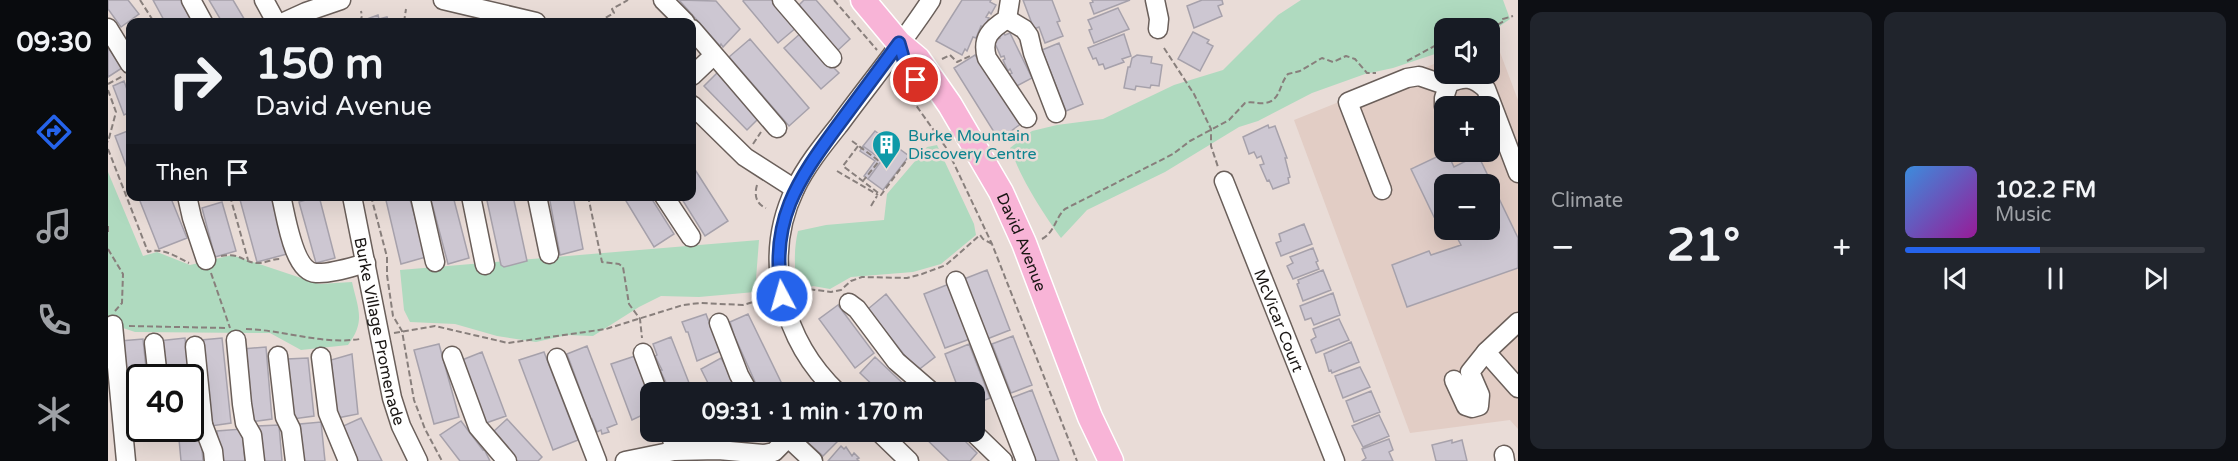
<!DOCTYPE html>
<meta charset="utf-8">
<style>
body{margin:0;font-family:"Varela Round",sans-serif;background:#20242c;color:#f1f3f6;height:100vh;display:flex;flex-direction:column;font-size:22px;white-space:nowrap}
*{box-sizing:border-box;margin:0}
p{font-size:20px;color:#9ea1a6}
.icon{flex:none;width:33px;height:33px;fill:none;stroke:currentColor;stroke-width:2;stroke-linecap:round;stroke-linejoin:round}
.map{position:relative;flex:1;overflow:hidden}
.side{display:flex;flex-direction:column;gap:12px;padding:12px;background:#0d0f14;width:720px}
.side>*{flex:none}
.banner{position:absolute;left:18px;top:18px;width:570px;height:183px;border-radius:12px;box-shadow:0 6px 24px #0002;background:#171b24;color:#f1f3f6;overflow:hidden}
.fabs{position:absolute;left:1326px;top:18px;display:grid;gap:12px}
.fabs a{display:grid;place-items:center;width:66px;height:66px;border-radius:12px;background:#171b24;box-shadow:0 6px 24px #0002;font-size:30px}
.speed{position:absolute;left:18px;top:364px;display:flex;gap:12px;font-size:30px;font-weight:700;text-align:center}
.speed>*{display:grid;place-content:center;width:78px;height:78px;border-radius:50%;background:#171b24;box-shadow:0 6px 24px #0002;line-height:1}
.speed .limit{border:3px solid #111;border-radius:9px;background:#fff;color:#111}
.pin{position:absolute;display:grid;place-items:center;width:51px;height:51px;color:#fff;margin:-26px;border:3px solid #fff;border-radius:50%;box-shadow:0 2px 6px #0007}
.me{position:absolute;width:66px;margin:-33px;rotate:354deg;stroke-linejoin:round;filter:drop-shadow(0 0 4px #0008)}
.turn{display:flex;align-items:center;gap:21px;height:126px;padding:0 30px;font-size:27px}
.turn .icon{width:78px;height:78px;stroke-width:2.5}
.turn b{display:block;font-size:42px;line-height:51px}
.then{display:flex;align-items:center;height:57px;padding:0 30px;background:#0003;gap:12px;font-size:22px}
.big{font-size:45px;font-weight:800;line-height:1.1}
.side .card{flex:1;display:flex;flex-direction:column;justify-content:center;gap:9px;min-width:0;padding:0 21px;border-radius:12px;background:#20242c}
.song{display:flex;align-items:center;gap:18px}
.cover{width:72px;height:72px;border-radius:9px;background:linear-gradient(135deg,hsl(210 70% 55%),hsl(300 70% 35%))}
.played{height:6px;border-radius:3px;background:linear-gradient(90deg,#2563eb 45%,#363941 45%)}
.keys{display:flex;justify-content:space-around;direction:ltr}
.heat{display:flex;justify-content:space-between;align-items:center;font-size:33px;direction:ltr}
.side .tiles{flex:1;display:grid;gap:12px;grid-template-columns:repeat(2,1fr)}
.trip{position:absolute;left:532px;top:382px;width:345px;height:60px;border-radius:12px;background:#171b24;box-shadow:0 6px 24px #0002;font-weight:800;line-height:60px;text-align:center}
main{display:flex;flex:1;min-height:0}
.tabs{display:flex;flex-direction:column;width:108px;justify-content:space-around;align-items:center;background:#090b0e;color:#9ea1a6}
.tabs .icon{width:42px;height:42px}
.tabs .current{color:#2563eb}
.tabs b{font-size:27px;color:#f1f3f6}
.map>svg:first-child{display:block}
.built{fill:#e2cdc5;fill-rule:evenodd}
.green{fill:#afdabf}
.building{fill:#cdc7d2;stroke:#a6a1ab;stroke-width:1.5}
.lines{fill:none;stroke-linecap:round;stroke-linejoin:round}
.minor-casing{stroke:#6a5f5a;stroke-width:21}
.major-casing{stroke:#fff;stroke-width:27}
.path{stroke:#887f7c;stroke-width:2;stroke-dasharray:6 3;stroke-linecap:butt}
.minor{stroke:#fff;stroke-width:18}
.major{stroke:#f8b4d7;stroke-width:24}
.route-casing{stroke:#184099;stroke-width:15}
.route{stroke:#2563eb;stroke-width:10}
.labels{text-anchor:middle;stroke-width:5;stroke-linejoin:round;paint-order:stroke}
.culture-label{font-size:16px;fill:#0d838f;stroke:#e9dcd7;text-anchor:start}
.street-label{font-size:16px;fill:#1a1614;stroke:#e9dcd7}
</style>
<main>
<nav class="tabs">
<b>09:30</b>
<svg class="icon current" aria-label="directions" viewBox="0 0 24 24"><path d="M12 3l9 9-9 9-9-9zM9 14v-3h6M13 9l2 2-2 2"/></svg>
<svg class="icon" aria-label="music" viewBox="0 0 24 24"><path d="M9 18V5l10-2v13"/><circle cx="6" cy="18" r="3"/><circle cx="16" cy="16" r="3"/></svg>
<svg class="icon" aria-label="phone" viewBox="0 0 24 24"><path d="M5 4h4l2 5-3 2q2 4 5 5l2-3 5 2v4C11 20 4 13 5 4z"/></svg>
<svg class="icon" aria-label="climate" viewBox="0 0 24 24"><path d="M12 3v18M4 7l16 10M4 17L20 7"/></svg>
</nav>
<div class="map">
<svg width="1410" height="461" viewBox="0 0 1410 461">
<rect width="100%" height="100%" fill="#e9dcd7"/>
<path class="built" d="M1387,39L1410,100V429L1402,420L1302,433L1186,120L1336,60V74H1382V42ZM1336,106H1382V152H1336ZM1336,184H1382V230H1336Z"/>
<path class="green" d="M1193,0H1395L1402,19L1382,33V28H1336V51L1285,68L1257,74L1204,93L1150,121L1131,127L1057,172L979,210L953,238C933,210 914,181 902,148L924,131L949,125L995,119L1066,85L1115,70L1170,15Z
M829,145L866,224L868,235L833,264L805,272L743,277L722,289L705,286L689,292C687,271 685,252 690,231L718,225L776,220L779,194L819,147Z
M0,172L35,256L49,252L82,265L124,255L211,284L244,282C250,309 258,321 240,345L193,350L162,333L27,332L0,323Z
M651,240L647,292L591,297L553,296L531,307L485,336L459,335L428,342L389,336L347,324L302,322L296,310L292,270Z"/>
<path class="building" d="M0,0H20L31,14L13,27L0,9Z
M45,0H73L85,22H57Z
M101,0H125L138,22H114Z
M571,0L608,1L632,29L615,47L613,44L612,46Z
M636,0H665L689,27L670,43L635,1Z
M696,0H708L742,39L728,52L688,8Z
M854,0H883L882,2L888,5L883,14L881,12L878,17L881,18L876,27L873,26L868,38L865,37L859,51L857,49L854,55L828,41Z
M915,0H944L952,21L949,22L955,36L937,43L931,27L926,29Z
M984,0H1022L986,14L982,3L985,2Z
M1094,0H1114L1115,4L1110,6L1114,16L1086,28L1079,6Z
M1010,8L1021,29L986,43L981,30L984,29L980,20Z
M270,15L271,19L279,17L281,22H260L259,19Z
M895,32L897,35L902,33L924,78L907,87L901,74L904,73L902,69L900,71L895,60L897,59L896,56L893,57L886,41L892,38L890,34Z
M1085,32L1101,40L1099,43L1105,46L1092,71L1070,59Z
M693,33L698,38L695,40L710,56L713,54L722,68L724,66L731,73L713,89L676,48Z
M1016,34L1023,56L1014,59L1016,62L997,69L995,64L991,65L988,58L985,59L980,48Z
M642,39L701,108L681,126L621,57Z
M951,43L975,104L958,111L934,50Z
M0,47L14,68L0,77Z
M867,55L870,59L872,58L906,110L903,111L905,114L907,113L914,123L891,140L846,68Z
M1029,55L1044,57L1043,63L1054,65L1051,86L1043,85L1042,88L1028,86L1027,90L1016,88L1020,67H1022L1024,58Z
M611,71L654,115L639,130L596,86Z
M16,81L22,98V112L16,115L5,86Z
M1160,125L1161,128L1167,126L1179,158H1177L1182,177L1180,178L1181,183L1165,189L1161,180L1159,181L1152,165L1156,164L1153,156L1149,158L1146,152L1141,154L1135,137Z
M22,130V176L7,136Z
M767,131L801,156L775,190L760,179L774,160L755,146Z
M755,146L774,160L760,179L756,176L767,161L752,151Z
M1339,152L1346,167L1370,155L1410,238V268L1299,307L1284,265L1321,251L1323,255L1353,245L1345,230H1382V184H1336V213L1335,211L1326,217L1303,169Z
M584,165L620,221L597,236L572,196H584Z
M30,196H62L79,238L51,249Z
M131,196H164L179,254L149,262Z
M211,196L227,258L208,263L191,202Z
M277,196H301L318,257L293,264Z
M322,196H345L361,258L340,264Z
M378,196H405L419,261L396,267L393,265Z
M441,196H465L475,249L452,255Z
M515,196H542L566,234L546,247Z
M114,202L128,251L107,257L94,208Z
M1196,224L1204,244L1173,256L1168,243L1173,241L1171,234Z
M1205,248L1210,261L1208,262L1211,269L1185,279L1179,266L1185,263L1182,257Z
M879,270L902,330L879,339L856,279Z
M1215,270L1223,290L1195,301L1189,284L1191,283L1190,280Z
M841,284L862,339L837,348L816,294Z
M1225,293L1232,315L1206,325L1203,318L1197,320L1192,306Z
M778,294L827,357L809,371L760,309Z
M730,305L766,353L747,368L711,319Z
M598,314L612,351L589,361L580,332H578L574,322Z
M640,314L674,384L671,385L674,391L670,393H652L626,335L622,322Z
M1231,319L1241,340L1208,353L1203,340L1208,337L1205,329Z
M905,336L924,385L903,393L884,344Z
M563,337L585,393H563L552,370H554L547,356L549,355L545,344Z
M77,338L81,378H54L50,341Z
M114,338L123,423L103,426L93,340Z
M35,339L39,378H32V425L21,426L12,341Z
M1243,342L1251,362L1224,373L1223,370L1221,371L1216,354Z
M331,344L351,417L326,424L306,350Z
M861,344L882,398L867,404V393H852L837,354Z
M479,346L509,424L499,428L501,432L494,434L493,430L489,432L484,419H483L459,354Z
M158,347L164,419L143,422L135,349Z
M374,352L398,416L378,423L354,360Z
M436,352L470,440L445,450L411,360Z
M244,354L250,414L229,418L223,360Z
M527,356L543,400V411L524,420L503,364Z
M767,357L805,393H773L752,373Z
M200,358L206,416L185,419L179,359Z
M613,358L622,375L633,393H605L593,369Z
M1252,367L1262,387L1235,398L1227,376Z
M924,390L951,461H927L903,398Z
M1263,391L1272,412L1246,422L1238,401Z
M1271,415L1281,436L1255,447L1244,426Z
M253,418L274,461H250L242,446L233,427Z
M399,419L434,457L430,461H408L385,432Z
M353,421L375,450L376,449L382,461H352L332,435Z
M213,422L217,461H195L192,424Z
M171,425L174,461H155L149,426Z
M134,429L137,461H112L109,431Z
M688,432H724L730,441L715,456Z
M811,432H848L869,453L862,461H841Z
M93,437L95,461H73L71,439Z
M1281,439L1285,450L1281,452L1285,461H1254L1258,458L1254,449Z
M1344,440V443L1354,440L1359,461H1328L1324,445Z
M733,446L736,449L738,447L744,456L746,453L751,458L749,459L751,461H720Z"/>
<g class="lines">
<defs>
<g id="minor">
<path d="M83,0L95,22"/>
<path d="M156,0L168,22"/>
<path d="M335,0L428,22"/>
<path d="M555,0L577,22"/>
<path d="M674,0L724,58"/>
<path d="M902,0L899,19C883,29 873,38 879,58L919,118"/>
<path d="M1047,0L1051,19L1050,29"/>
<path d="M899,19L916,29L921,36L925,53L948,113"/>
<path d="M176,22L198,12L233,0"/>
<path d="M0,28L22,64"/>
<path d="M584,29L669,128"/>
<path d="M584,76L605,56"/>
<path d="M584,105L637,157L687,189"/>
<path d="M1336,107V98L1341,83C1357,76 1365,77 1378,89L1410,173"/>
<path id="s1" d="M1116,181L1227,461"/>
<path d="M1274,190L1240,102L1299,78L1311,76L1340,86"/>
<path d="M79,196L84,218L98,260"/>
<path d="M173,196C178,215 185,272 208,273C223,274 243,267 258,263"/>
<path id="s2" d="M244,196L284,398L293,426L310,461"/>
<path d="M312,196L327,262"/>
<path d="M363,196L377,265"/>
<path d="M429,196L441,254"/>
<path d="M556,196L583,237"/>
<path d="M848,281L918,461"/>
<path d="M741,303L749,309L788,361L825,393"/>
<path d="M1410,322L1378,352L1410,388"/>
<path d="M611,323L631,375L641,393"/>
<path d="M5,325L18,461"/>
<path d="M128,340L134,404L137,423L144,435L147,461"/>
<path d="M46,343L50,378"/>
<path d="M87,346L95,425"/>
<path d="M535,353L550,393"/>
<path d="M170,356L177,417L183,429L187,461"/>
<path d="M344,356L370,427L399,461"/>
<path d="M213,357L220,413L240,461"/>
<path d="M449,358L489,461"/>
<path d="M1346,380L1358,406L1364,408L1371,406L1372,395L1362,372L1378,352"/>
<path d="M730,393C675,341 653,260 687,189C698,166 715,145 731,125C761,84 795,43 823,0"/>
<path d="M84,422L95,425L105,451L106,461"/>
<path d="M563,432L566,451"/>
<path d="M674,432L705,461"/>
<path d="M771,432L801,461"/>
<path d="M865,432L895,461"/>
<path d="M1396,455L1397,461"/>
<path d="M517,461L566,451L610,450L656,454L666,452L680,438"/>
</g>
<g id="major">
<path id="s3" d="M755,0L791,43L810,59L842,105L893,192L916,243L982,417L1003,461"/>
</g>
</defs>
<use href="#minor" class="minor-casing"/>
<use href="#major" class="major-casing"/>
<path class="path" d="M32,0L46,22
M726,0L769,50
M252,22L254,16L253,11
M296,22L298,9
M490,22L506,13L504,9L520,0
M1382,29L1396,21L1395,19L1405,16
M1056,48L1086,94L1103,129V146L1110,167
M834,59L842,55L849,62L862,56
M1299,61L1330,44L1336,43
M788,77L839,149L884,244L969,461
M0,84L15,76
M0,90L8,112L0,142
M744,141L771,161L755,181
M645,144L653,132
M750,146L735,166L773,195L801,157
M0,149L40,252C54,247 69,257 81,263
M729,171L770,195
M649,185C646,195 648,204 658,208
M122,196L140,260
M263,196L279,257V275L285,316L294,331L306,400L317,429L334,461
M480,196L494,262L511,264L515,267L521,304L532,319L534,338
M763,206L769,196
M0,226V235
M934,239C947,232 947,218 957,209L1065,154L1082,141L1121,120L1137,103C1144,101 1150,104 1157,103C1173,101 1171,84 1180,74L1192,71L1214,58L1225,62L1238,56L1247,59L1259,73H1268
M0,249L15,274L14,303L7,311
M113,256C133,252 135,263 150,263C159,263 166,258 174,259
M103,273L122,328
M694,304L695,296L700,289L723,292L733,290L743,281L754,277L799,278L814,274L838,265L872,235L875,239L884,244
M21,326L117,328
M138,329C176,330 214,345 252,339
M286,333L327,326L400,343L498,329L575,305L592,303L635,305L652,300L656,316L664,315
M678,393L692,383"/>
<use href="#minor" class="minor"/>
<use href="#major" class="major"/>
</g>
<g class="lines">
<defs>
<path id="route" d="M674,296C661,221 689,181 731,124C751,97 771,70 791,43L797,64L808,80"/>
</defs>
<use href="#route" class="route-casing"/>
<use href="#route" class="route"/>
</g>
<defs>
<symbol id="building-pin" viewBox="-11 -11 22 30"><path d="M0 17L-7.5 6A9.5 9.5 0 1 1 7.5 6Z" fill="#0f9aa8" stroke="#e9dcd7"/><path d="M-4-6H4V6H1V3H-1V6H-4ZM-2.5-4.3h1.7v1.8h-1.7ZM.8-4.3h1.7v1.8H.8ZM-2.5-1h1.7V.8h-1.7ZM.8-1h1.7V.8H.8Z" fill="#fff"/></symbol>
</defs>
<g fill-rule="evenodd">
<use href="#building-pin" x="762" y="128" width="33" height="45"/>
</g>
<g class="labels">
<g class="culture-label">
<text x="800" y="141">Burke Mountain<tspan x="800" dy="18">Discovery Centre</tspan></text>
</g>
<g class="street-label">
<text dy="6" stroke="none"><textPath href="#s3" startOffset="292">David Avenue</textPath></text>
<text dy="6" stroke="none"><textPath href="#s1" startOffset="150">McVicar Court</textPath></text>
<text dy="6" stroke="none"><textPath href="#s2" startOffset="138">Burke Village Promenade</textPath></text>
</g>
</g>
</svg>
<div class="fabs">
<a><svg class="icon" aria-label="sound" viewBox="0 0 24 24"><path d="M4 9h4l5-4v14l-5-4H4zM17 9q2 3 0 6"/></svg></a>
<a>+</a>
<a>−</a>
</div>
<div class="speed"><div class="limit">40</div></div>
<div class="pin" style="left:808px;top:80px;background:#d93025"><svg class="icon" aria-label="arrive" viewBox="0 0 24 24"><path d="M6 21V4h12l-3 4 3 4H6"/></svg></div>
<svg class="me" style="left:674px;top:296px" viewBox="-20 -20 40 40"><circle r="17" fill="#2563eb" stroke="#fff" stroke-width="3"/><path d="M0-11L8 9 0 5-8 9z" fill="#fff"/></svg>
<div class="trip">09:31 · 1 min · 170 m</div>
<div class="banner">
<div class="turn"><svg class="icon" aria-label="right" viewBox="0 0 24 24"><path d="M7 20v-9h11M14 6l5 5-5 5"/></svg><div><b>150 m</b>David Avenue</div></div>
<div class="then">Then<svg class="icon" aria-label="arrive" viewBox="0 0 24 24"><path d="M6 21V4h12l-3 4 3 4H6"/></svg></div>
</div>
</div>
<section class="side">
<div class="tiles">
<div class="card"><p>Climate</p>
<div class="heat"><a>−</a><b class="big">21°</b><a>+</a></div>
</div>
<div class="card">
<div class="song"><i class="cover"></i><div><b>102.2 FM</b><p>Music</p></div></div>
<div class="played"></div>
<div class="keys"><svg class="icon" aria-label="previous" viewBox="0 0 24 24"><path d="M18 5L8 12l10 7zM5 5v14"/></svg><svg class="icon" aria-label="pause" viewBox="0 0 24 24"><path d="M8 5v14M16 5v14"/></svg><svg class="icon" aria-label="next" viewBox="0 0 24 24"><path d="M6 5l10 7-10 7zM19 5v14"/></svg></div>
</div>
</div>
</section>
</main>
